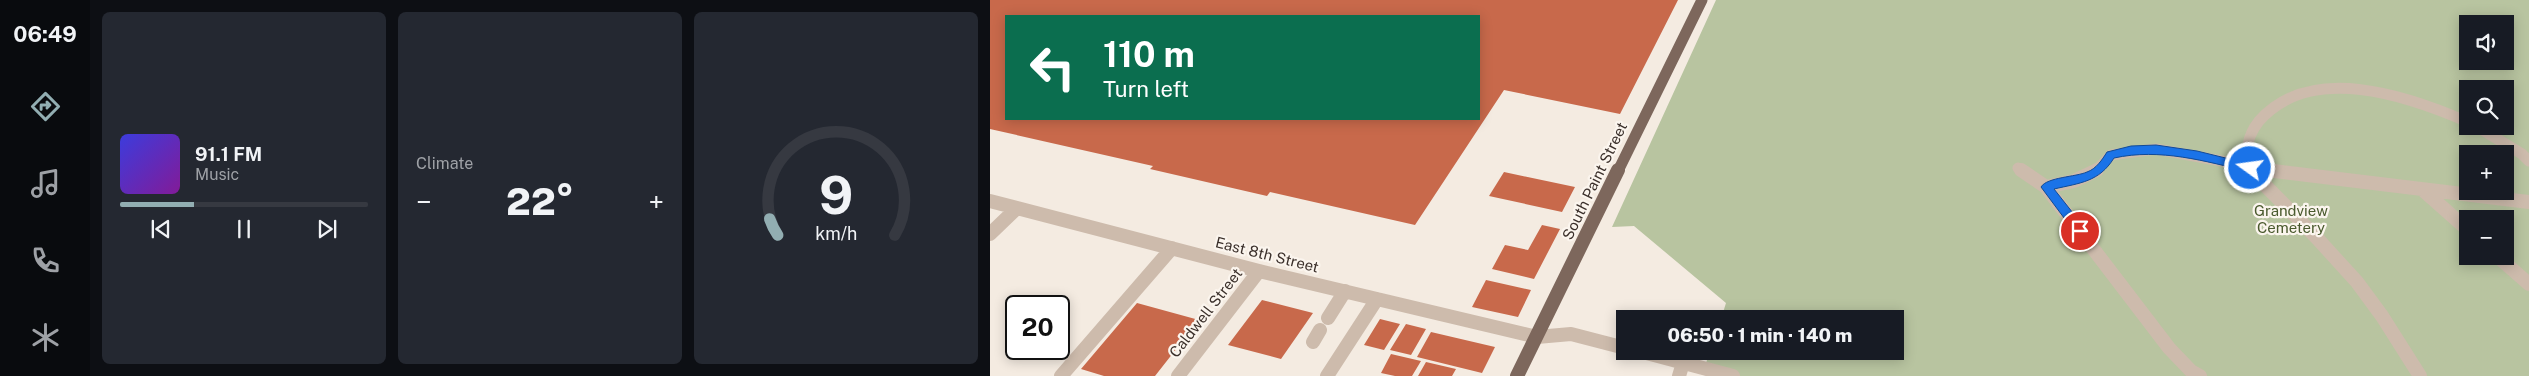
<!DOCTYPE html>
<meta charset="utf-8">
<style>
body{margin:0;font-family:"Public Sans",sans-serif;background:#242831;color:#f1f3f6;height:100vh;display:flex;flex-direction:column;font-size:19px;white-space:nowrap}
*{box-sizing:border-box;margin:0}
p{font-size:16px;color:#9ea1a6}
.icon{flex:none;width:28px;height:28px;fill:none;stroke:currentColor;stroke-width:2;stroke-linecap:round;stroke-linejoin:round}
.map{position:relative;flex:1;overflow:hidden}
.side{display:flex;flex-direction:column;gap:12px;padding:12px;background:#0d0f14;width:900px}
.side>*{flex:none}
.guide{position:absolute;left:15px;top:15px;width:475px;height:105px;border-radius:0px;box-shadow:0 2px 12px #0003;background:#0b6e4f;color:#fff;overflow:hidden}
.buttons{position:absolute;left:1469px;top:15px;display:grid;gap:10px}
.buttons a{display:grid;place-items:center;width:55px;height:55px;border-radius:0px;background:#171b24;box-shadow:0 2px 12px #0003;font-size:25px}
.speed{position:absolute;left:15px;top:295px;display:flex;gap:10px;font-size:25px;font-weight:700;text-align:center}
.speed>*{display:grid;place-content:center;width:65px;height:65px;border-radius:50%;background:#171b24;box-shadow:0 2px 12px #0003;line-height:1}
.speed .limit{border:2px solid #111;border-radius:8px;background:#fff;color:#111}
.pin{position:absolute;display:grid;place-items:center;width:42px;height:42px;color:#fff;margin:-21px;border:2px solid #fff;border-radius:50%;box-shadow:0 1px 5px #0007}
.me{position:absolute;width:55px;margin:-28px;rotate:284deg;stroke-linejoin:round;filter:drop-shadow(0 0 4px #0008)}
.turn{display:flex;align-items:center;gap:18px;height:105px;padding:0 15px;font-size:22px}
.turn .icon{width:65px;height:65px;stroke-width:2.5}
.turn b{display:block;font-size:35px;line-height:42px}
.big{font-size:38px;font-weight:800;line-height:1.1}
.side .widget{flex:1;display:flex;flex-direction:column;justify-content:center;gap:8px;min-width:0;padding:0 18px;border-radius:8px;background:#242831}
.side .dial{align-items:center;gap:0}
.dial svg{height:130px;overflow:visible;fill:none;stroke:#363941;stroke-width:7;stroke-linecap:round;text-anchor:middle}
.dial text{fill:#f1f3f6;stroke:none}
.song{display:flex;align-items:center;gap:15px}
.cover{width:60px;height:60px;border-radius:8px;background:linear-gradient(135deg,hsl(240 70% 55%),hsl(290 70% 35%))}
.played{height:5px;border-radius:2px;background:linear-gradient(90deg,#92aeb2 30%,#363941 30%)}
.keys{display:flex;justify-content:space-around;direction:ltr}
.heat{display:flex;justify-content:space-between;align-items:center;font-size:28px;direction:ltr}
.side .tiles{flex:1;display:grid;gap:12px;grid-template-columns:repeat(3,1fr)}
.trip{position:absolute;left:626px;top:310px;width:288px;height:50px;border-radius:0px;background:#171b24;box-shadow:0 2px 12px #0003;font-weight:800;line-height:50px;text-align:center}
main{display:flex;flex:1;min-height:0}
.tab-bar{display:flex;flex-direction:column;width:90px;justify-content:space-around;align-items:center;background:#090b0e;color:#9ea1a6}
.tab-bar .icon{width:35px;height:35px}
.tab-bar .current{color:#92aeb2}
.tab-bar b{font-size:22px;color:#f1f3f6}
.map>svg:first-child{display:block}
.green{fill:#b8c4a0;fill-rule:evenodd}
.building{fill:#c8694b;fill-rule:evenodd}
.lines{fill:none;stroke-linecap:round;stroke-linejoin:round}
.minor-far1{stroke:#cdbbac;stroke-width:11}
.minor{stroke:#cdbbac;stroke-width:14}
.major-far1{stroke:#7d675c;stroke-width:11}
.major{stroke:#7d675c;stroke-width:14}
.route{fill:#1a73e8;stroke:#114b97}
.labels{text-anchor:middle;stroke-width:4.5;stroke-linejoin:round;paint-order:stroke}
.street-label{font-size:15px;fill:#3b302b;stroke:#fbf5ee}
.park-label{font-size:15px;fill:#4a5a2e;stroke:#fbf5ee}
</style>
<main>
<nav class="tab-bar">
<b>06:49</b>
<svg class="icon current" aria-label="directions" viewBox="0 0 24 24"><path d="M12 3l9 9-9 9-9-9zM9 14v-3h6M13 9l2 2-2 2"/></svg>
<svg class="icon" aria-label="music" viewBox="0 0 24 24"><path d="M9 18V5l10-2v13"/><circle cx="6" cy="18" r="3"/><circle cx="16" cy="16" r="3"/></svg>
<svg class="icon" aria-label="phone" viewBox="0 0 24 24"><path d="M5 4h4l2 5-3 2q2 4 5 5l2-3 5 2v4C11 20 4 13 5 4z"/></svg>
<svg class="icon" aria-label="climate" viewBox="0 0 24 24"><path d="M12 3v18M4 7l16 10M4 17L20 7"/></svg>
</nav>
<section class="side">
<div class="tiles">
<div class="widget">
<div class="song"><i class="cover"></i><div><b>91.1 FM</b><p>Music</p></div></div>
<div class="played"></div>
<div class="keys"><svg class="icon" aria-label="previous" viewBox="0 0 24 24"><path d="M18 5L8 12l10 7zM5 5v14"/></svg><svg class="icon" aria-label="pause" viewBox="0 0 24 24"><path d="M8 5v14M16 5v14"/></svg><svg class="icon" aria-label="next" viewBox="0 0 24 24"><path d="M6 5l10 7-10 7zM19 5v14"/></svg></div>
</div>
<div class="widget"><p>Climate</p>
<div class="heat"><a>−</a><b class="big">22°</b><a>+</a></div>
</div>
<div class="widget dial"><svg viewBox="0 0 100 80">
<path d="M14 69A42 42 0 1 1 86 69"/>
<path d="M14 69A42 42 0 0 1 9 59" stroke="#92aeb2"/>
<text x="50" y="56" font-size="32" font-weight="700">9</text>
<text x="50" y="72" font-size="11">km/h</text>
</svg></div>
</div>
</section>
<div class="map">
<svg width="1539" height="376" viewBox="0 0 1539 376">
<rect width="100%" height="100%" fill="#f4ebe1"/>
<path class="green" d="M726,0H1539V376H743L714,369L720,351H905V319H731L736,303L644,226L622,227ZM1478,24H1515V61H1478ZM1478,89H1515V126H1478ZM1478,154H1515V191H1478ZM1478,219H1515V256H1478Z"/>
<path class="building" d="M0,0H688L630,114L514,90L425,225L280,192L277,196L160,169L163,166L0,129ZM16,16H489V119H16Z
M514,172L585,187L572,212L499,196Z
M552,225L570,229L544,279L502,269L515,245L538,250Z
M496,280L541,290L528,317L482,307Z
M272,300L323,313L291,359L238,345Z
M147,303L209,320L165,376H114L91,369Z
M390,319L410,324L394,350L374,345Z
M416,324L436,329L421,355L400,350Z
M441,332L505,347L492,373L427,357Z
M401,354L431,361L422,376H405L391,373Z
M436,362L466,369L462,376H428Z"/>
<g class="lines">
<path class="minor-far1" d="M1486,126L1532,154L1539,161
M1028,168L1033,171
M1106,171L1121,155L1166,149L1286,171
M1261,171C1254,154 1257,136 1269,121C1321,62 1418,96 1478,122"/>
<path class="minor" d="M1031,170L1056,187L1179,348L1201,371L1210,376
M1260,170L1326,237L1367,282L1392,316L1430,376
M1276,170L1539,202
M1056,187L1084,181L1107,170
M1434,191L1478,230
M0,201L269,271L547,337L581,334L635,348
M0,234L27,208
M1507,256L1539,284
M338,318L355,291
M323,342L330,330
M649,351L743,376
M71,376L182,248
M188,376L269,271
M337,376L387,299
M689,376L693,363"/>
<path class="major-far1" d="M628,171L712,0"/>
<path class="major" d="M527,376L628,170"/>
</g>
<path class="route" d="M1166,145L1207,151L1260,164L1265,168L1260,172C1215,161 1170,148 1124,158C1109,182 1090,183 1064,189L1094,227V234H1086L1051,187C1057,177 1086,177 1097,172C1106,169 1112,160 1117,152L1141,146Z"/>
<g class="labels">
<g class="street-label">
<text transform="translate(605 181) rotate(-64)" y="5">South Paint Street</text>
<text transform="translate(277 255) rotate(14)" y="5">East 8th Street</text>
<text transform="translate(216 313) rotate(-52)" y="5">Caldwell Street</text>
</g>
<g class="park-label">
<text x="1301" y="216">Grandview<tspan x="1301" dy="17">Cemetery</tspan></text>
</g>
</g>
</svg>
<div class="buttons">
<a><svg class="icon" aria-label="sound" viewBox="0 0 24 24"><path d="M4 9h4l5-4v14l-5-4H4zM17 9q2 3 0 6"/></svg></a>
<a><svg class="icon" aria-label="search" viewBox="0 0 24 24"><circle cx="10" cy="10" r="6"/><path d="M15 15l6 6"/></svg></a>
<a>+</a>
<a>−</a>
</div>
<div class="speed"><div class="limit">20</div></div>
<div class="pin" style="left:1090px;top:231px;background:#d93025"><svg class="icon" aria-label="arrive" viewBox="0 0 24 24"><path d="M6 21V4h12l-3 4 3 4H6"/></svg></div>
<svg class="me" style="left:1260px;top:168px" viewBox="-20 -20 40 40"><circle r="17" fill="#1a73e8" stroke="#fff" stroke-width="3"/><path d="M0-11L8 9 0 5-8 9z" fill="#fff"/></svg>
<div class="trip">06:50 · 1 min · 140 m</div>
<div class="guide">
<div class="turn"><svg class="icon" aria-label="left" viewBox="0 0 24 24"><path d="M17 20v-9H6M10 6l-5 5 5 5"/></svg><div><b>110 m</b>Turn left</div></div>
</div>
</div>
</main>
